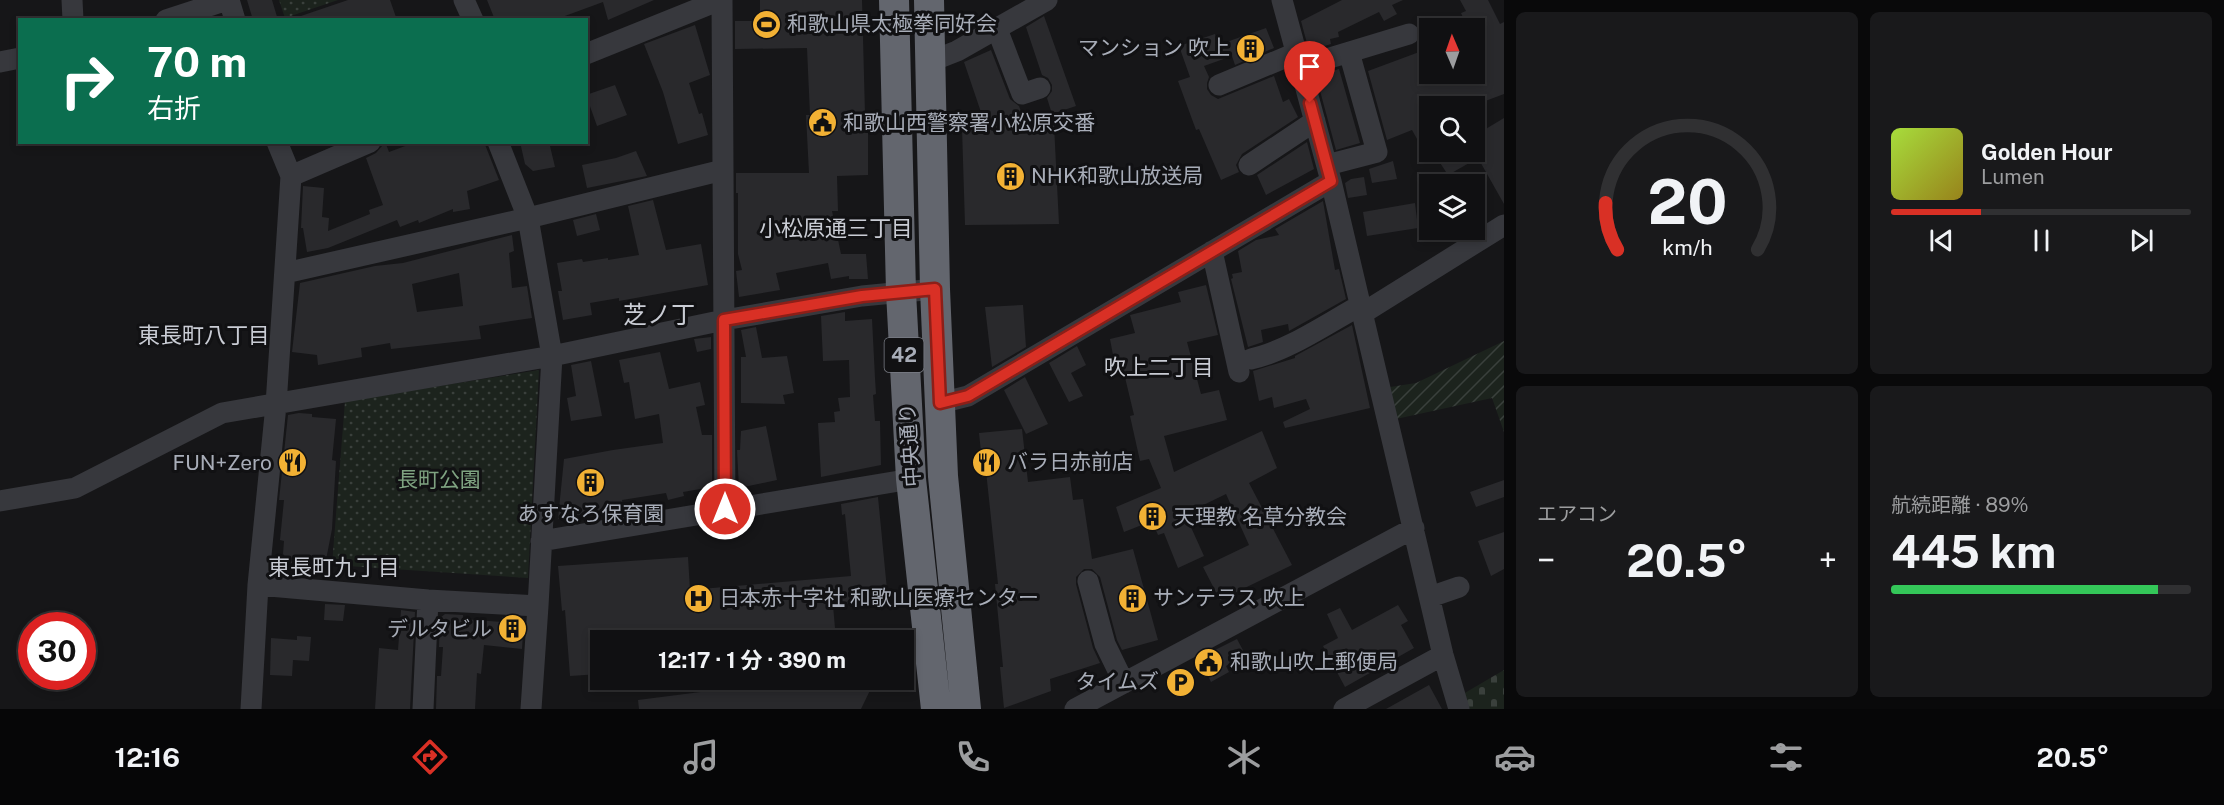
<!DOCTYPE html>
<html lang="ja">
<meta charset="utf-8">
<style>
body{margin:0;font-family:"Public Sans","Noto Sans JP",sans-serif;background:#19191b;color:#f1f3f6;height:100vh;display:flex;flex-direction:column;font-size:22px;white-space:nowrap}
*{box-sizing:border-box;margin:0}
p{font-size:20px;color:#9c9d9f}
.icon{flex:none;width:33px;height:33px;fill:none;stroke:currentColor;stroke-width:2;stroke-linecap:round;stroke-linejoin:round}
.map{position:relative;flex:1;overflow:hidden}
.side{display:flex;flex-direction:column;gap:12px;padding:12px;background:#09090a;width:720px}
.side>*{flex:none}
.banner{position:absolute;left:18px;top:18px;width:570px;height:126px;border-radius:0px;box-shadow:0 3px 9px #0003,0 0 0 2px #303032;background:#0b6e4f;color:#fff;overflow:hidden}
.needle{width:39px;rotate:358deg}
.controls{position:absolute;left:1419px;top:18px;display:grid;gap:12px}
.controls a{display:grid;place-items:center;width:66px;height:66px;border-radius:0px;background:#101012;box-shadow:0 3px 9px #0003,0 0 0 2px #303032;font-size:30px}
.speed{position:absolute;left:18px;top:612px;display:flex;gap:12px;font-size:30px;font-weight:700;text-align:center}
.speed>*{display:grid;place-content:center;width:78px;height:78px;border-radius:50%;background:#101012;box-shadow:0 3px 9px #0003,0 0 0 2px #303032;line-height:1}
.speed .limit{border:9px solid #d22;background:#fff;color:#111}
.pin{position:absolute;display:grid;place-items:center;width:51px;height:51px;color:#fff;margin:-62px -26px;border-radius:50% 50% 50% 0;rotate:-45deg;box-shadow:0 0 6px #0007}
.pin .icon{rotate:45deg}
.me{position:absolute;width:66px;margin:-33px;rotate:0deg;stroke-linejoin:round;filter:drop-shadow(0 0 4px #0008)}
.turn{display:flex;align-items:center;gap:21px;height:126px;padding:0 30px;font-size:27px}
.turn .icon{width:78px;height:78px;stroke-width:2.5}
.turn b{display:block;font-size:42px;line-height:51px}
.big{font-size:45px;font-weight:700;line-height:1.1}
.side .widget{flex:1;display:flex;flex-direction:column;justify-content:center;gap:9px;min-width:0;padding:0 21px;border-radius:9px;background:#19191b}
.side .dial{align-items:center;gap:0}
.dial svg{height:156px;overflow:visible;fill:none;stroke:#303032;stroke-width:7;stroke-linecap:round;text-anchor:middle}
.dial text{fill:#f1f3f6;stroke:none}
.song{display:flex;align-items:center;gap:18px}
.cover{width:72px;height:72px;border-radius:9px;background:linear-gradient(135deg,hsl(80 70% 55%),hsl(50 70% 35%))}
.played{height:6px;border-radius:3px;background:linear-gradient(90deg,#d93025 30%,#303032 30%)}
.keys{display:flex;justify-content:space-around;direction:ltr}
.heat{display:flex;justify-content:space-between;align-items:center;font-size:33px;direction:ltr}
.charge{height:9px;border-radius:4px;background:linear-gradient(90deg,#34c759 89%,#303032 0)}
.side .tiles{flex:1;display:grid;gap:12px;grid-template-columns:repeat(2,1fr)}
.trip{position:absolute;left:590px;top:630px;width:324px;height:60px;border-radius:0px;background:#101012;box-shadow:0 3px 9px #0003,0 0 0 2px #303032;font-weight:700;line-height:60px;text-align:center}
.menu{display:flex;height:96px;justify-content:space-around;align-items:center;background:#060607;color:#9c9d9f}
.menu .icon{width:42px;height:42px}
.menu .active{color:#d93025}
.menu b{font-size:27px;color:#f1f3f6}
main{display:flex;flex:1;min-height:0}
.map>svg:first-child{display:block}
.cemetery{fill:url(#cemetery-stones)}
.park{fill:url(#park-dots)}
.garden{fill:url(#garden-furrows)}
.building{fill:#29292c;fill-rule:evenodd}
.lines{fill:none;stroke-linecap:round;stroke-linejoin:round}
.minor{stroke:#37383d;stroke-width:21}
.highway{stroke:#63666e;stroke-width:30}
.route-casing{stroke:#8d1f18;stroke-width:15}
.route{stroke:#d93025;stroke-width:10}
.labels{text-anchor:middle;stroke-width:6;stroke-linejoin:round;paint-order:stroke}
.shield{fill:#111113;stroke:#7b7e86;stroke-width:1.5}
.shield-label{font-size:20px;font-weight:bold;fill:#a8adb8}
.poi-label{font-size:21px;fill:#a8adb8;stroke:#111113;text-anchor:start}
.street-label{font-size:21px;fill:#a8adb8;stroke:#111113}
.park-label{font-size:21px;fill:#7fa381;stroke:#111113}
.neighbourhood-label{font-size:22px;fill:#c9ccd4;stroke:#111113}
.quarter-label{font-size:24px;fill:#c9ccd4;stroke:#111113}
</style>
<main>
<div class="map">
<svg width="1504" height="709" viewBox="0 0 1504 709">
<defs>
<pattern id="cemetery-stones" width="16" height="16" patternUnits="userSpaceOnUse" patternTransform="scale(1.5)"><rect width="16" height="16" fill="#1c231d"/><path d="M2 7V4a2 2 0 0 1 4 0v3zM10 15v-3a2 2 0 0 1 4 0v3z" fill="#3a403c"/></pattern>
<pattern id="park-dots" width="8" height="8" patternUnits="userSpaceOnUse" patternTransform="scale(1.5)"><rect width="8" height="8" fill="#1c231d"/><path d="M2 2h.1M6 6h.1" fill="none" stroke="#3a403c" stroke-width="1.8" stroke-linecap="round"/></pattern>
<pattern id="garden-furrows" width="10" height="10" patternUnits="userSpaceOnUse" patternTransform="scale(1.5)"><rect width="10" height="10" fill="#1c231d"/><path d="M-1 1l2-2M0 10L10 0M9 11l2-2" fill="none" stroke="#3a403c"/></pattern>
</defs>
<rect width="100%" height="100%" fill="#161618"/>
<path class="cemetery" d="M1504,670V709H1468L1463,694Z"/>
<path class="park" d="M279,0H338L285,18Z
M539,370L528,578L332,565L345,401Z"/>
<path class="garden" d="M1504,341V432L1492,398L1396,419L1390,387L1416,383Z"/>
<path class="building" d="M247,0H272L278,20H253Z
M348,0H390L397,20H299L298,17Z
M487,0H654L608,20L603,2L554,20H495Z
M760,0H862L865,114H870V131H868V175L837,176L838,211H832L841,254H866L868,279H849V276L831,279L828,263L776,273L780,290L739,297L736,271L742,270L738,254V193H736V173H809L806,115H810L807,48L735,49V21H760Z
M1342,0H1403L1392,5L1397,14L1384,21L1379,12L1338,32L1339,37L1330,39L1331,44L1309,51L1301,21Z
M1460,0H1488L1500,24L1504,22V94L1472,106H1430V162L1412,130L1387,140L1368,71L1430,48V74H1474V28H1468L1461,13L1466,11Z
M1044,16L1076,106L1052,114L1047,98L1052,91V85L1048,78L1042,75L1026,27Z
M695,25L710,75L689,83L699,114L702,113L708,135L678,144L663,92L644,44Z
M1266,28L1274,48L1235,65L1232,56L1204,66L1209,77L1207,83V89L1211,95L1218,99L1274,76L1283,102L1289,99L1298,117L1242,154L1236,165L1239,172L1221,180L1199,129L1196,130L1178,81L1190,77L1179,46L1215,34L1218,45Z
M991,50L1010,99L1019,106L1026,126L1054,125L1059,224L965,225L962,128L986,127L964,62Z
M1339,69L1360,143L1336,150L1316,76Z
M615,85L627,115L597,126L586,95Z
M1504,118V204L1478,158L1448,175L1433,152H1474V136Z
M416,142H484L499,180L467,191L470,209L453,212V209L419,223L418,220L400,227L397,220L328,248L307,252L303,228H301L303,186L324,188L322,217L329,218L328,231L370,214L369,210L383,205L366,158L376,153L382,146L386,144L389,152Z
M520,142H549L555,167L533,171L525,164Z
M1307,142L1314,169L1266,195L1257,175Z
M636,151L647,176L587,188L582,165L616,158Z
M1393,161L1397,179L1372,183L1369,169Z
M1364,177L1367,195L1348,198L1345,183L1351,179Z
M653,200L666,250L701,244L708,285L619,301V298L590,303L592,315L563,320L558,291H562L557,263L582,259L583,262L608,258V260L639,255L628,206Z
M1323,201L1335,270L1339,269L1346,299L1289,331L1288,324L1261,330L1263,342L1248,347L1231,279L1233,278L1232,274L1242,272L1238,251L1256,240L1279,235L1275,229Z
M1415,203L1418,228L1367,236L1363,212Z
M596,214L600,230L577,236L573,220Z
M512,235L514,251L509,253L512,288L527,286L532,318L479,326L481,339L391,349L390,343L361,348L362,357L318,365L317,355L292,352L300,283L375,266L403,263ZM459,273L463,306L417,312L412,284Z
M1206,285L1218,335L1187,342L1201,394L1219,390L1227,420L1164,436L1174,472L1262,431L1277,468L1249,483L1292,565L1220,600L1203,567L1249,545L1226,494L1185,514L1204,556L1178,568L1164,533L1158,535L1152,521L1124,532L1116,507L1161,488L1149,459L1140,461L1130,416L1134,415L1123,369L1116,371L1110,339L1135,333L1130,315L1181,302L1178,292Z
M1023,305L1026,347L992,367L985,307Z
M845,312V321L872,319L875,378L876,394L873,395L875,421H880L881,465L821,477L818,423L835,422L834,412L840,411L838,398L850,397L849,360L823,361L821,316Z
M1352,325L1370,408L1285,428L1283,422L1310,409L1306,399L1274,408L1272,397L1259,401L1253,371L1295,358V356Z
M756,327L762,358L787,356L794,393L783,395L785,404L741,403V357H746L741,330Z
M711,337V349L697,352L694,339Z
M1077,346L1086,365L1071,373L1083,396L1069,402L1049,363Z
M660,352L669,389L700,382L705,405L696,407L702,435H712V487L683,492L684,496L668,500L666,493L622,500L623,507L558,519L564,459L613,450L663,443L659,414L635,419L629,382L624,383L619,360Z
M591,361L602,416L571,421L567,398L576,396L571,365Z
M1025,377L1048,424L1026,434L1004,390Z
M299,413L312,414V417L336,419L332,460L336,461L332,529L325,565L291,563L283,554L284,541L280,540L284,500H279L288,415Z
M766,426L777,480L739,488L737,450H740L741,431Z
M1022,429L1028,482L1070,477L1073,500L1083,499L1092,559L1133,549L1158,640L1122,650L1117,640L1100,577L1092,569H1084L1076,577V584L1093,648L1100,663L1050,679L1051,691L1004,708L1000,667H1003L995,584H998L986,471H983L979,433Z
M1504,480V497L1476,507L1470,492Z
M878,497L888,600L833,605L836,640H600V674L570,676L565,610L562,611L558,566L688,557L690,590L851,576L845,514L842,515L841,504Z
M1504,532V569L1491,576L1478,541Z
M325,604L345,605L343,621L324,620Z
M1398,605L1408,621L1401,625L1414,648L1345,687L1323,646L1338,638L1327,614L1340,608L1352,630Z
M401,610L415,612L410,709H375L379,648L398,650Z
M445,614L463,615V619L502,622V617L524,618L522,649L484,645L481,674L477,673L475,709H436L437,676H441L443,647H439L440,618Z
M297,636L311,637L309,661L293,660L292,676L270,675L271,638L297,640Z
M1237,639L1246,656L1226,666L1229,672L1211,682L1199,658Z
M724,680H875L861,709H639L638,700L724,689Z
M1429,685L1442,709H1386Z"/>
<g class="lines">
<path class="minor" d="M72,0L73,20
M229,0L235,20
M464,0L473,20
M722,0L725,509
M1282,0L1331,181L1443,655L1459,709
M166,20L227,0
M997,29L1022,94L1040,88
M586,54L720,0
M0,62L20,58
M929,62L957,51L1047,0
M1300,67L1409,34
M1219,85L1296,53
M498,142L528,218L552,356L538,606L531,709
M1249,165L1315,121
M1327,165L1377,152L1349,52
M291,176L370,142
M1212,251L1239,372
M285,273L528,218L723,170
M1363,313L1504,225
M1251,359C1288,351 1328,323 1361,305
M940,403L968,396L1331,181
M0,501L75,488L222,413L552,356L724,320L862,296L935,289
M541,541L911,479
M1088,581L1105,644L1124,683
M258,585L428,600L538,606
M1430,597L1459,587
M251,709L258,585L276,405L291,176L277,142
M423,709L428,600
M1075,709L1414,528
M1344,709L1443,655"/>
<path class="highway" d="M894,0L901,292L911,479L936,709
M929,0L935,289L943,476L966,709"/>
</g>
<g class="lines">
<defs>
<path id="route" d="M725,509L724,320L862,296L935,289L940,403L968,396L1331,181L1310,103"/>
</defs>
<use href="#route" class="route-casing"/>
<use href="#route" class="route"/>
</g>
<defs>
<symbol id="stadium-disc" viewBox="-11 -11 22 22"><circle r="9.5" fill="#f2b134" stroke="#111113"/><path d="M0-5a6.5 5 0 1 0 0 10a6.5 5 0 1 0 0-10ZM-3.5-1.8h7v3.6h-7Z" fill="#111"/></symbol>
<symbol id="building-disc" viewBox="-11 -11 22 22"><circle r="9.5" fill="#f2b134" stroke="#111113"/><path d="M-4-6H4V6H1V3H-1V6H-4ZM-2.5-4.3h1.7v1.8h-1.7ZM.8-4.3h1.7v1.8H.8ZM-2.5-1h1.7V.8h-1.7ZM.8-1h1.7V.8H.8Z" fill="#111"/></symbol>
<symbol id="civic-disc" viewBox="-11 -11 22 22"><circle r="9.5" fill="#f2b134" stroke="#111113"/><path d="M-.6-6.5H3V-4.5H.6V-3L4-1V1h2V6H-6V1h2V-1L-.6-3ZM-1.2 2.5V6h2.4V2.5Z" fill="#111"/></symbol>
<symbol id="restaurant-disc" viewBox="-11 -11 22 22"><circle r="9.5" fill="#f2b134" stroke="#111113"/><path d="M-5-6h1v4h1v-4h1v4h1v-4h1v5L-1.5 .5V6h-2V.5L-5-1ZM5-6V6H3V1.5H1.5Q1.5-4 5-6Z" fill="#111"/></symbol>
<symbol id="hospital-disc" viewBox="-11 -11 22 22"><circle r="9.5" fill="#f2b134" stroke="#111113"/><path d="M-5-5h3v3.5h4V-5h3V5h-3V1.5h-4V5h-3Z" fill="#111"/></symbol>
<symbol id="parking-disc" viewBox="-11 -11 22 22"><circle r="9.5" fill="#f2b134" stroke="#111113"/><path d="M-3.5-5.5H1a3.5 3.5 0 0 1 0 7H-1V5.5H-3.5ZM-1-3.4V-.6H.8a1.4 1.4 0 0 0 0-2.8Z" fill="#111"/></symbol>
</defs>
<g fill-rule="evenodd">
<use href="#stadium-disc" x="750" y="8" width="33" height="33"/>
<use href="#building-disc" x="1234" y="32" width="33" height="33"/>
<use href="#civic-disc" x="806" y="106" width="33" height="33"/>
<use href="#building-disc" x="994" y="160" width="33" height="33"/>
<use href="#restaurant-disc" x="970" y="446" width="33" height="33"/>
<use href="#restaurant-disc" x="276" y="446" width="33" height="33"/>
<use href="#building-disc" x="574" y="466" width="33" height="33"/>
<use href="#building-disc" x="1136" y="500" width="33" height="33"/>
<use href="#hospital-disc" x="682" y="582" width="33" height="33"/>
<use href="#building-disc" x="1116" y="582" width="33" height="33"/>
<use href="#building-disc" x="496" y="612" width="33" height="33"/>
<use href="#civic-disc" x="1192" y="646" width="33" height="33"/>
<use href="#parking-disc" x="1164" y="666" width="33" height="33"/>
</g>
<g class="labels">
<rect class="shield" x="884.5" y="338" width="39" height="34" rx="4.5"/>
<g class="shield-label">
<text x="904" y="362">42</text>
</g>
<g class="poi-label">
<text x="787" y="31">和歌山県太極拳同好会</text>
<text x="1230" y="55" text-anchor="end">マンション 吹上</text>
<text x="843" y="130">和歌山西警察署小松原交番</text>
<text x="1031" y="183">NHK和歌山放送局</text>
<text x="1007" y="469">バラ日赤前店</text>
<text x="272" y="470" text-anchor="end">FUN+Zero</text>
<text x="591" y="521" text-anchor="middle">あすなろ保育園</text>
<text x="1174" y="524">天理教 名草分教会</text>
<text x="719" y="605">日本赤十字社 和歌山医療センター</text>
<text x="1153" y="605">サンテラス 吹上</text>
<text x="492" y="636" text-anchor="end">デルタビル</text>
<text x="1230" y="669">和歌山吹上郵便局</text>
<text x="1159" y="689" text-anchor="end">タイムズ</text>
</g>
<g class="street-label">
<text transform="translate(910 445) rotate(-94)" y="7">中央通り</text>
</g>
<g class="park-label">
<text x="439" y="487">長町公園</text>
</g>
<g class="neighbourhood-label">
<text x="836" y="236">小松原通三丁目</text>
<text x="204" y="343">東長町八丁目</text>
<text x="1159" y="375">吹上二丁目</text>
<text x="334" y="575">東長町九丁目</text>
</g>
<g class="quarter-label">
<text x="659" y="323">芝ノ丁</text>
</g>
</g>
</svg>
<div class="controls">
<a><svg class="needle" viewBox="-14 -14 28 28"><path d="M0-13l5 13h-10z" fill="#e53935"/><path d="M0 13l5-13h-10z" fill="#9c9d9f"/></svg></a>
<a><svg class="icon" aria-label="search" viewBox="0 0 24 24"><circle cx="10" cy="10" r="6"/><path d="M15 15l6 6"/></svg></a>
<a><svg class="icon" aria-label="layers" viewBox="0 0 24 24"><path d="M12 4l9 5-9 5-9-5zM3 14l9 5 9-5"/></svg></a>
</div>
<div class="speed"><div class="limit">30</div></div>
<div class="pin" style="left:1310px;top:103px;background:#d93025"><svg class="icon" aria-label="arrive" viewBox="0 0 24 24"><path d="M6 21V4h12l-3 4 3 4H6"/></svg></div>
<svg class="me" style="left:725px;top:509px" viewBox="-20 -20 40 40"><circle r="17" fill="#d93025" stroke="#fff" stroke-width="3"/><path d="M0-11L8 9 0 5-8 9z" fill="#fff"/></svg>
<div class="trip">12:17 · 1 分 · 390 m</div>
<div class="banner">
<div class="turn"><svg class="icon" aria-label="right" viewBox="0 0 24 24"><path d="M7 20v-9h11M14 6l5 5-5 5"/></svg><div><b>70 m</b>右折</div></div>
</div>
</div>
<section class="side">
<div class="tiles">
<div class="widget dial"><svg viewBox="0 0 100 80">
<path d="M14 69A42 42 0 1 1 86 69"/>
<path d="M14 69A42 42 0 0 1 8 45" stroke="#d93025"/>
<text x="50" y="56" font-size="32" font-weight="700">20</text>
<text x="50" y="72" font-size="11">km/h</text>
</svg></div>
<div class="widget">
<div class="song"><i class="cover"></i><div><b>Golden Hour</b><p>Lumen</p></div></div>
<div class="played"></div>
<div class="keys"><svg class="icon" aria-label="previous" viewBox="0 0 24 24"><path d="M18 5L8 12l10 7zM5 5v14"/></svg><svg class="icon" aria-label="pause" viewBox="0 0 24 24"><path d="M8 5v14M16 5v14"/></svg><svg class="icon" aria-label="next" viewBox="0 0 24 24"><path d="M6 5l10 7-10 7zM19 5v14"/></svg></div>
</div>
<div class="widget"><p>エアコン</p>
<div class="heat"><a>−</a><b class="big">20.5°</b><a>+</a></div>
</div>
<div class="widget"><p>航続距離 · 89%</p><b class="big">445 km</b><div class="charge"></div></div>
</div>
</section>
</main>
<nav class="menu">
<b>12:16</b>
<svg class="icon active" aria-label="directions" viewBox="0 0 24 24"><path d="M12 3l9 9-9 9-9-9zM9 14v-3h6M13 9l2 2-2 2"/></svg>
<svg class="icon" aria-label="music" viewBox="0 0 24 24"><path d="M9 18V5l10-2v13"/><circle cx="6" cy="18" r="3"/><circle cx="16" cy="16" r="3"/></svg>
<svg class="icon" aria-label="phone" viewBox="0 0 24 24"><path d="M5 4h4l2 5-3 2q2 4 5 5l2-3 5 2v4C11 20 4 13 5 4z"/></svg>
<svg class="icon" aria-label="climate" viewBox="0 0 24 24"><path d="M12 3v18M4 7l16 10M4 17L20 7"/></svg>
<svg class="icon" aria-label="car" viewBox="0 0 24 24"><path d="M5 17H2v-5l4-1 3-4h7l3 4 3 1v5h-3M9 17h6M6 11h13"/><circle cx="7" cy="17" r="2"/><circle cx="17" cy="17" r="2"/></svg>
<svg class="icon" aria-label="filters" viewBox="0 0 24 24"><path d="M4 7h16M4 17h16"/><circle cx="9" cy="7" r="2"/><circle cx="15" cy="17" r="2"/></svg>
<b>20.5°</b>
</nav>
